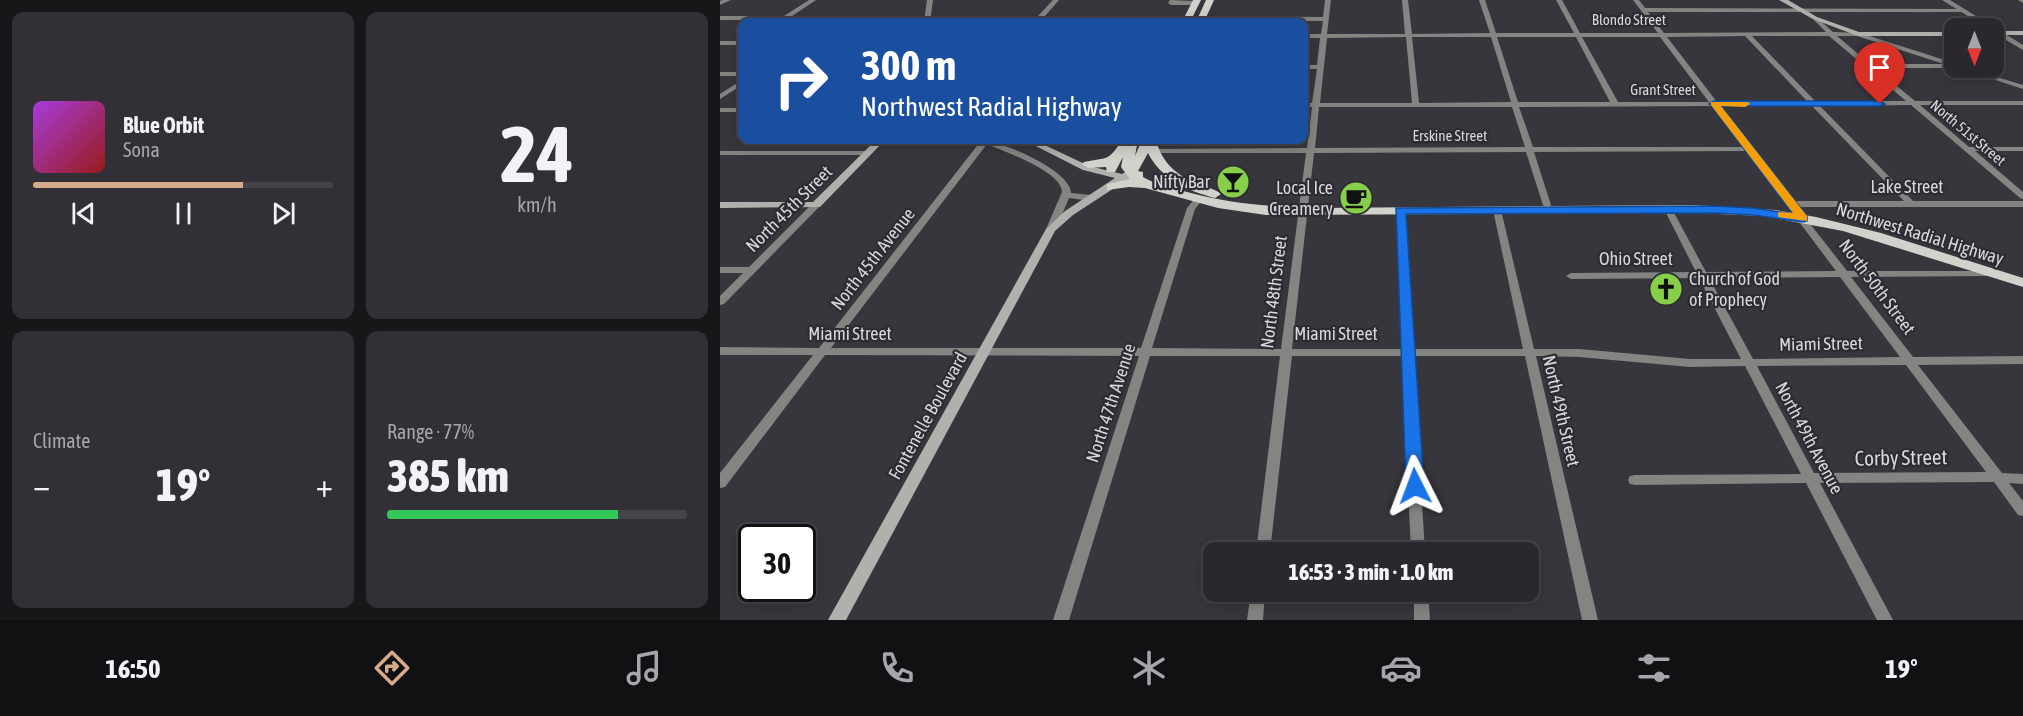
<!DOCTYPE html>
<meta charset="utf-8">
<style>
body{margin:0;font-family:"Asap Condensed",sans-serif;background:#323036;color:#f1f3f6;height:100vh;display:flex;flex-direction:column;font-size:22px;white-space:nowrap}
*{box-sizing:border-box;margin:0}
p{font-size:20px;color:#a5a6aa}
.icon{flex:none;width:33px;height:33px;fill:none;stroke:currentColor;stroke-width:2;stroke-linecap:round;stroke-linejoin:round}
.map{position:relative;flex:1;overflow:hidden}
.drawer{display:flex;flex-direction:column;gap:12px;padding:12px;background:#171619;width:720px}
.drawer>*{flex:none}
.guide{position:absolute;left:18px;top:18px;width:570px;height:126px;border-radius:12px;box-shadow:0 3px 15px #0003,0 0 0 2px #46444a;background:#1a4fa0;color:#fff;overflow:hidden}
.needle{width:39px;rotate:180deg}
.tools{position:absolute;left:1224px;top:18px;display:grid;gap:12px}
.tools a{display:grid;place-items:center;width:60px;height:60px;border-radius:12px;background:#2a282e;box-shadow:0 3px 15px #0003,0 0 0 2px #46444a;font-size:30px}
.speed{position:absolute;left:18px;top:524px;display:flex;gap:12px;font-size:30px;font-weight:700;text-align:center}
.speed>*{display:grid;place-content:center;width:78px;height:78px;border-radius:50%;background:#2a282e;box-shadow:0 3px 15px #0003,0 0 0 2px #46444a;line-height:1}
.speed .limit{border:3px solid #111;border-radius:9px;background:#fff;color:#111}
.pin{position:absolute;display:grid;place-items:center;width:51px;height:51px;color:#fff;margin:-62px -26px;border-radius:50% 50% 50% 0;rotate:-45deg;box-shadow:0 0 6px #0007}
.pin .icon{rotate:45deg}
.me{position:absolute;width:66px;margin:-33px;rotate:357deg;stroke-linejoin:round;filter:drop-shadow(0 0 4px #0008)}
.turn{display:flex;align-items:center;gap:21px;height:126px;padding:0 24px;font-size:27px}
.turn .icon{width:78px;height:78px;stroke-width:2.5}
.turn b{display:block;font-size:42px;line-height:51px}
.big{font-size:45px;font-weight:800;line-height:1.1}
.drawer .card{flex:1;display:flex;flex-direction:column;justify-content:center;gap:9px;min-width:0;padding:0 21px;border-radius:12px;background:#323036}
.drawer .dial{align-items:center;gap:0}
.dial b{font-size:78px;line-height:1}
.song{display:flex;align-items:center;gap:18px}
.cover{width:72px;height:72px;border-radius:9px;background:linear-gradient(135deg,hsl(280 70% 55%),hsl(0 70% 35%))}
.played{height:6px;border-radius:3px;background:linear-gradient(90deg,#d6ab8b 70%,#46444a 70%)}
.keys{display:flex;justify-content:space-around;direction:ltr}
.heat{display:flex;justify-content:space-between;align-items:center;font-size:33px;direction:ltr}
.charge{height:9px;border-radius:4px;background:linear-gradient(90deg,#34c759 77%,#46444a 0)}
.drawer .tiles{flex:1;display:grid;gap:12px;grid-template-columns:repeat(2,1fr)}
.trip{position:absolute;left:483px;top:542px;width:336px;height:60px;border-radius:12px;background:#2a282e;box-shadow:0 3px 15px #0003,0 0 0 2px #46444a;font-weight:800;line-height:60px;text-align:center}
.tabs{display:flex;height:96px;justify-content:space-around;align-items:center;background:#111012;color:#a5a6aa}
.tabs .icon{width:42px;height:42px}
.tabs .active{color:#d6ab8b}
.tabs b{font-size:27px;color:#f1f3f6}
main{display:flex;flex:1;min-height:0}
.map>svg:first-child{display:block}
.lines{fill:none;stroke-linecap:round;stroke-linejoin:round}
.minor{fill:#838582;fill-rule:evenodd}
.tertiary{fill:#838582;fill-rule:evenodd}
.secondary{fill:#aeb1ac;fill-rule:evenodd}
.primary{fill:#cfd3cc;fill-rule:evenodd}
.route{fill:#1a73e8;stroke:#114b97;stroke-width:1.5}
.slow{fill:#f59e0b}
.labels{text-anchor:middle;stroke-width:4.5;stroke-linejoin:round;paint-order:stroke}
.far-street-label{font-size:15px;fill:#d8d7dc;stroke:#2e2c33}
.poi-label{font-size:18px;fill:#d8d7dc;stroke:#2e2c33;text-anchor:end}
.street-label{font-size:18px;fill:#d8d7dc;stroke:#2e2c33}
.near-street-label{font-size:21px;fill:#d8d7dc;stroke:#2e2c33}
</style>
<main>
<section class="drawer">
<div class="tiles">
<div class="card">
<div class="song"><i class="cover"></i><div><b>Blue Orbit</b><p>Sona</p></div></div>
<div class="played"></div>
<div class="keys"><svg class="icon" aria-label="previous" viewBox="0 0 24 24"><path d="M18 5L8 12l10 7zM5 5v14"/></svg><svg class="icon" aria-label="pause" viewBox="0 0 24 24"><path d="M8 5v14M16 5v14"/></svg><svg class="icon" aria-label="next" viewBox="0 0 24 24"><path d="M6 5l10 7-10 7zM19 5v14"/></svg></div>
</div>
<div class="card dial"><b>24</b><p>km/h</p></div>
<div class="card"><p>Climate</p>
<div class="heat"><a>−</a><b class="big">19°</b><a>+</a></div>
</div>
<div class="card"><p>Range · 77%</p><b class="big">385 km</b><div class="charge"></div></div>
</div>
</section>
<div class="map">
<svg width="1303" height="620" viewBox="0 0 1303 620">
<rect width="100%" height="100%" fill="#38363d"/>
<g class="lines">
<path class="minor" d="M3,0H11L0,5V1Z
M89,0H96L72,16H318L333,0H339L325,16H468L471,18L468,20H321L318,22L315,20H0V16H64Z
M450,0L475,1L478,3L475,5H451L448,3Z
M605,0H611L607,34H685L682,0H688L692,34L770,33L759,0H765L776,33H854L836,0H842L860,33H938L913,0H919L925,8L1243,9V11L1241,12H928L944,33L1106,32L1092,18L1095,16L1113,32L1140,33L1234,63V67L1228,65L1225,68H1155L1195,101H1303V105H1200L1249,147H1303V151H1255L1303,192V199L1300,198L1191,105L1100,106L1193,201H1303V207H1077L1127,271H1273L1274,273L1273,275L1269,276L1131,277L1193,357L1303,356V364L1198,365L1282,473L1303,474V484L1289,483L1303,501V516L1298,515L1274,482L1100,483L1173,620H1157L1086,483L915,485L910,484L908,480L910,476L915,475L1081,474L1025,366L970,367L859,357L816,356L878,620H862L805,356H693L705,552H691L682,356H572L550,552H536L560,356H430L349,620H333L419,356L105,355L5,487L0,488V473L93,355H0V347L99,348L260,142L259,140C280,140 351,170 351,193L371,195L375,198L371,201L349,198L336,229L334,231H328L326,229L342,192C341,171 285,152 267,144L111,348H421L467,208L476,197L479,196L483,199L475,209L432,348L561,349L586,153H433L429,151L433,149L587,148L592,107H584V103H592L597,69H584V65H597L600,38H584V34H601L603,21L481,20L478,18L481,16L603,17ZM1025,36L1087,101L997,102L947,37ZM1032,36H1109L1186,101H1095ZM1117,36H1137L1224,64H1150ZM686,37L692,103H600L607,38ZM692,37H771L791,102L699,103ZM777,37H856L890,102H798ZM862,37H940L989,102H898ZM992,106L1023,147H813L799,107ZM1000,106H1092L1184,201H1073ZM599,107H792L805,147L595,148ZM1026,151L1116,271L986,272L952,209L948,206L944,209L976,272L851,273L846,276L851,279L979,278L1021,359H970L859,349H814L781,210L777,207L773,210L803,349H693L684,211L680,208L676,211L682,349H572L594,153L806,152L823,205L827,208L831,205L814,152ZM1120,277L1180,357L1033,359L989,278ZM1186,365L1266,472L1094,473L1037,366Z
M1298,0H1303V3Z
M0,41H22V45H0Z
M1239,68H1247L1303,85V89Z
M0,72H22V76H0Z
M22,80V85L0,99V94Z
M0,108H22V112H0Z
M0,151H148L152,153L148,155H0Z
M96,202L99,203V207L4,304L0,305V296L23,273H0V267H29L93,203Z
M531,591H545L543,620H527Z
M694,591H708L710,620H694Z"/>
<path class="tertiary" d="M207,0H213L210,22H204Z
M1222,0H1230L1303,45V50L1274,33V28H1267Z"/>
<path class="secondary" d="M1059,0H1068L1097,17L1139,32H1234V36H1138L1093,19Z
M1274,31H1303V35H1274Z
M156,140H165L100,207L0,208V202H93Z
M304,140H314L369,166L402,174L407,171H413L415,173L411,176L415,179L410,182L405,181L353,215L335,231L126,620H108L326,229L345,211L395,178L363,170Z"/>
<path class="primary" d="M473,0H481L470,22H462Z
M486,0H494L484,22H476Z
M402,140H418L415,156L422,140H436C442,163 457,176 480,185C487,188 496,189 501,194L495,198C468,191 441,179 428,153L418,171L423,172V177C437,185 452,188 467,192C511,204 552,207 597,208L975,205L1055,210L1096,217L1161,233L1303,278V287L1123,231L1043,216L975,213L546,215L498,208L425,188L409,187L387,190V184L410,179L401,167L403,157L395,172H387L386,167L368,168L362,164L364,162C388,157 388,162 402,140Z"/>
</g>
<path class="route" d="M994,101H1160L1165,104L1160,106H1001L1087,216V221L1083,222L1033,215L995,213L686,214L704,486L701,490L695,492L689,490L686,486L676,208L995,206L1033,208L1073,214L991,105L989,104Z"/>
<path class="slow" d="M991,102H1028L1030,104L1025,107L1001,106L1087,216V221L1058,217V212L1073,213L991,105Z"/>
<defs>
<symbol id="bar-disc" viewBox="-11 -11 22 22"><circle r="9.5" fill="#87cf4a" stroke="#2e2c33"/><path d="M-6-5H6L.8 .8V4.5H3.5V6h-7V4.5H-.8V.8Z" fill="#111"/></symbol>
<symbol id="cafe-disc" viewBox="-11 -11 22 22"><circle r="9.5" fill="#87cf4a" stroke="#2e2c33"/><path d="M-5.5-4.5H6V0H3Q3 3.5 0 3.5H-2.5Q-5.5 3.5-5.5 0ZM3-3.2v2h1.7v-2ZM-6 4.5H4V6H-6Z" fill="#111"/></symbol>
<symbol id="church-disc" viewBox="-11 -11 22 22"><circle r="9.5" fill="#87cf4a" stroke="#2e2c33"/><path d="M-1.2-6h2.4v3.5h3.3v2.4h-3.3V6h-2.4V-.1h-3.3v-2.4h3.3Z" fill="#111"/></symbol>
</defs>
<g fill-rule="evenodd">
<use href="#bar-disc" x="494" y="163" width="38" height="38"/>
<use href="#cafe-disc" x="617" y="179" width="38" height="38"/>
<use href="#church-disc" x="927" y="270" width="38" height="38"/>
</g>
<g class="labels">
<g class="far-street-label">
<text x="909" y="25">Blondo Street</text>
<text x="943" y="95">Grant Street</text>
<text transform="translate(1248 133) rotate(40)" y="5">North 51st Street</text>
<text x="730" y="141">Erskine Street</text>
</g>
<g class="poi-label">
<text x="490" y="188">Nifty Bar</text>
<text x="613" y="194">Local Ice<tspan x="613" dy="21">Creamery</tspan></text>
<text x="969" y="285" text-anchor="start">Church of God<tspan x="969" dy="21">of Prophecy</tspan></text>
</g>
<g class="street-label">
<text x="1187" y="193">Lake Street</text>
<text transform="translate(69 209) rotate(-45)" y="6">North 45th Street</text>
<text transform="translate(1200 234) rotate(17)" y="6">Northwest Radial Highway</text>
<text transform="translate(153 259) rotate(-52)" y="6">North 45th Avenue</text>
<text x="916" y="265">Ohio Street</text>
<text transform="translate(1157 287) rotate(53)" y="6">North 50th Street</text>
<text transform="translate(554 292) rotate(-83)" y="6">North 48th Street</text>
<text x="130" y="340">Miami Street</text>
<text x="616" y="340">Miami Street</text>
<text transform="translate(1101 344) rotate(-1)" y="6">Miami Street</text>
<text transform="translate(391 403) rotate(-72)" y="6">North 47th Avenue</text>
<text transform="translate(841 411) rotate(77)" y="6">North 49th Street</text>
<text transform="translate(208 416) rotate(-61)" y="6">Fontenelle Boulevard</text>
<text transform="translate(1089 438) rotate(62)" y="6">North 49th Avenue</text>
</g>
<g class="near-street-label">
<text transform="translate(1181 458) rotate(-1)" y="7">Corby Street</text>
</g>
</g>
</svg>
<div class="tools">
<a><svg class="needle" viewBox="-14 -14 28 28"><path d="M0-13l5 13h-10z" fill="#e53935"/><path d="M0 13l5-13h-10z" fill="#a5a6aa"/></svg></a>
</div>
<div class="speed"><div class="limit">30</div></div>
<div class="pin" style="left:1160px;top:104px;background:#d93025"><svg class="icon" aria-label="arrive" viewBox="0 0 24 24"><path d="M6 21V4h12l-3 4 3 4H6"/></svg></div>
<svg class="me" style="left:695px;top:486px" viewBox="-20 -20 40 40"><path d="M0-17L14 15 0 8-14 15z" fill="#1a73e8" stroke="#fff" stroke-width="4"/></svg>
<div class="trip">16:53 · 3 min · 1.0 km</div>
<div class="guide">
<div class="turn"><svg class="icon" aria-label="right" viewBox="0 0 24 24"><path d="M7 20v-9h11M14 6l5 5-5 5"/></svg><div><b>300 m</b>Northwest Radial Highway</div></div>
</div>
</div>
</main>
<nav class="tabs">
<b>16:50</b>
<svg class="icon active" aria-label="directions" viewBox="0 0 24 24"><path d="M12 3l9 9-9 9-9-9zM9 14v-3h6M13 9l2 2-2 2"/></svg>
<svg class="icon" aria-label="music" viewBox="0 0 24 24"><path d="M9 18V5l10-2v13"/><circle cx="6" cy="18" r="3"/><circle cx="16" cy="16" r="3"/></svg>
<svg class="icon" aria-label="phone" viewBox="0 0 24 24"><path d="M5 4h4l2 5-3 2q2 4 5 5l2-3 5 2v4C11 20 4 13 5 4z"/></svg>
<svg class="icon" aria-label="climate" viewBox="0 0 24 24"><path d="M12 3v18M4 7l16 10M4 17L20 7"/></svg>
<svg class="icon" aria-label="car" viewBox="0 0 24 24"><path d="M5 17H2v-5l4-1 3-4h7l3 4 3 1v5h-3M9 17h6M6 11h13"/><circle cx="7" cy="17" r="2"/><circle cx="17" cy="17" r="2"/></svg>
<svg class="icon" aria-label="filters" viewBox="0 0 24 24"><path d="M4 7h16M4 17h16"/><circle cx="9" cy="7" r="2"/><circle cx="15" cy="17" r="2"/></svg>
<b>19°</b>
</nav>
